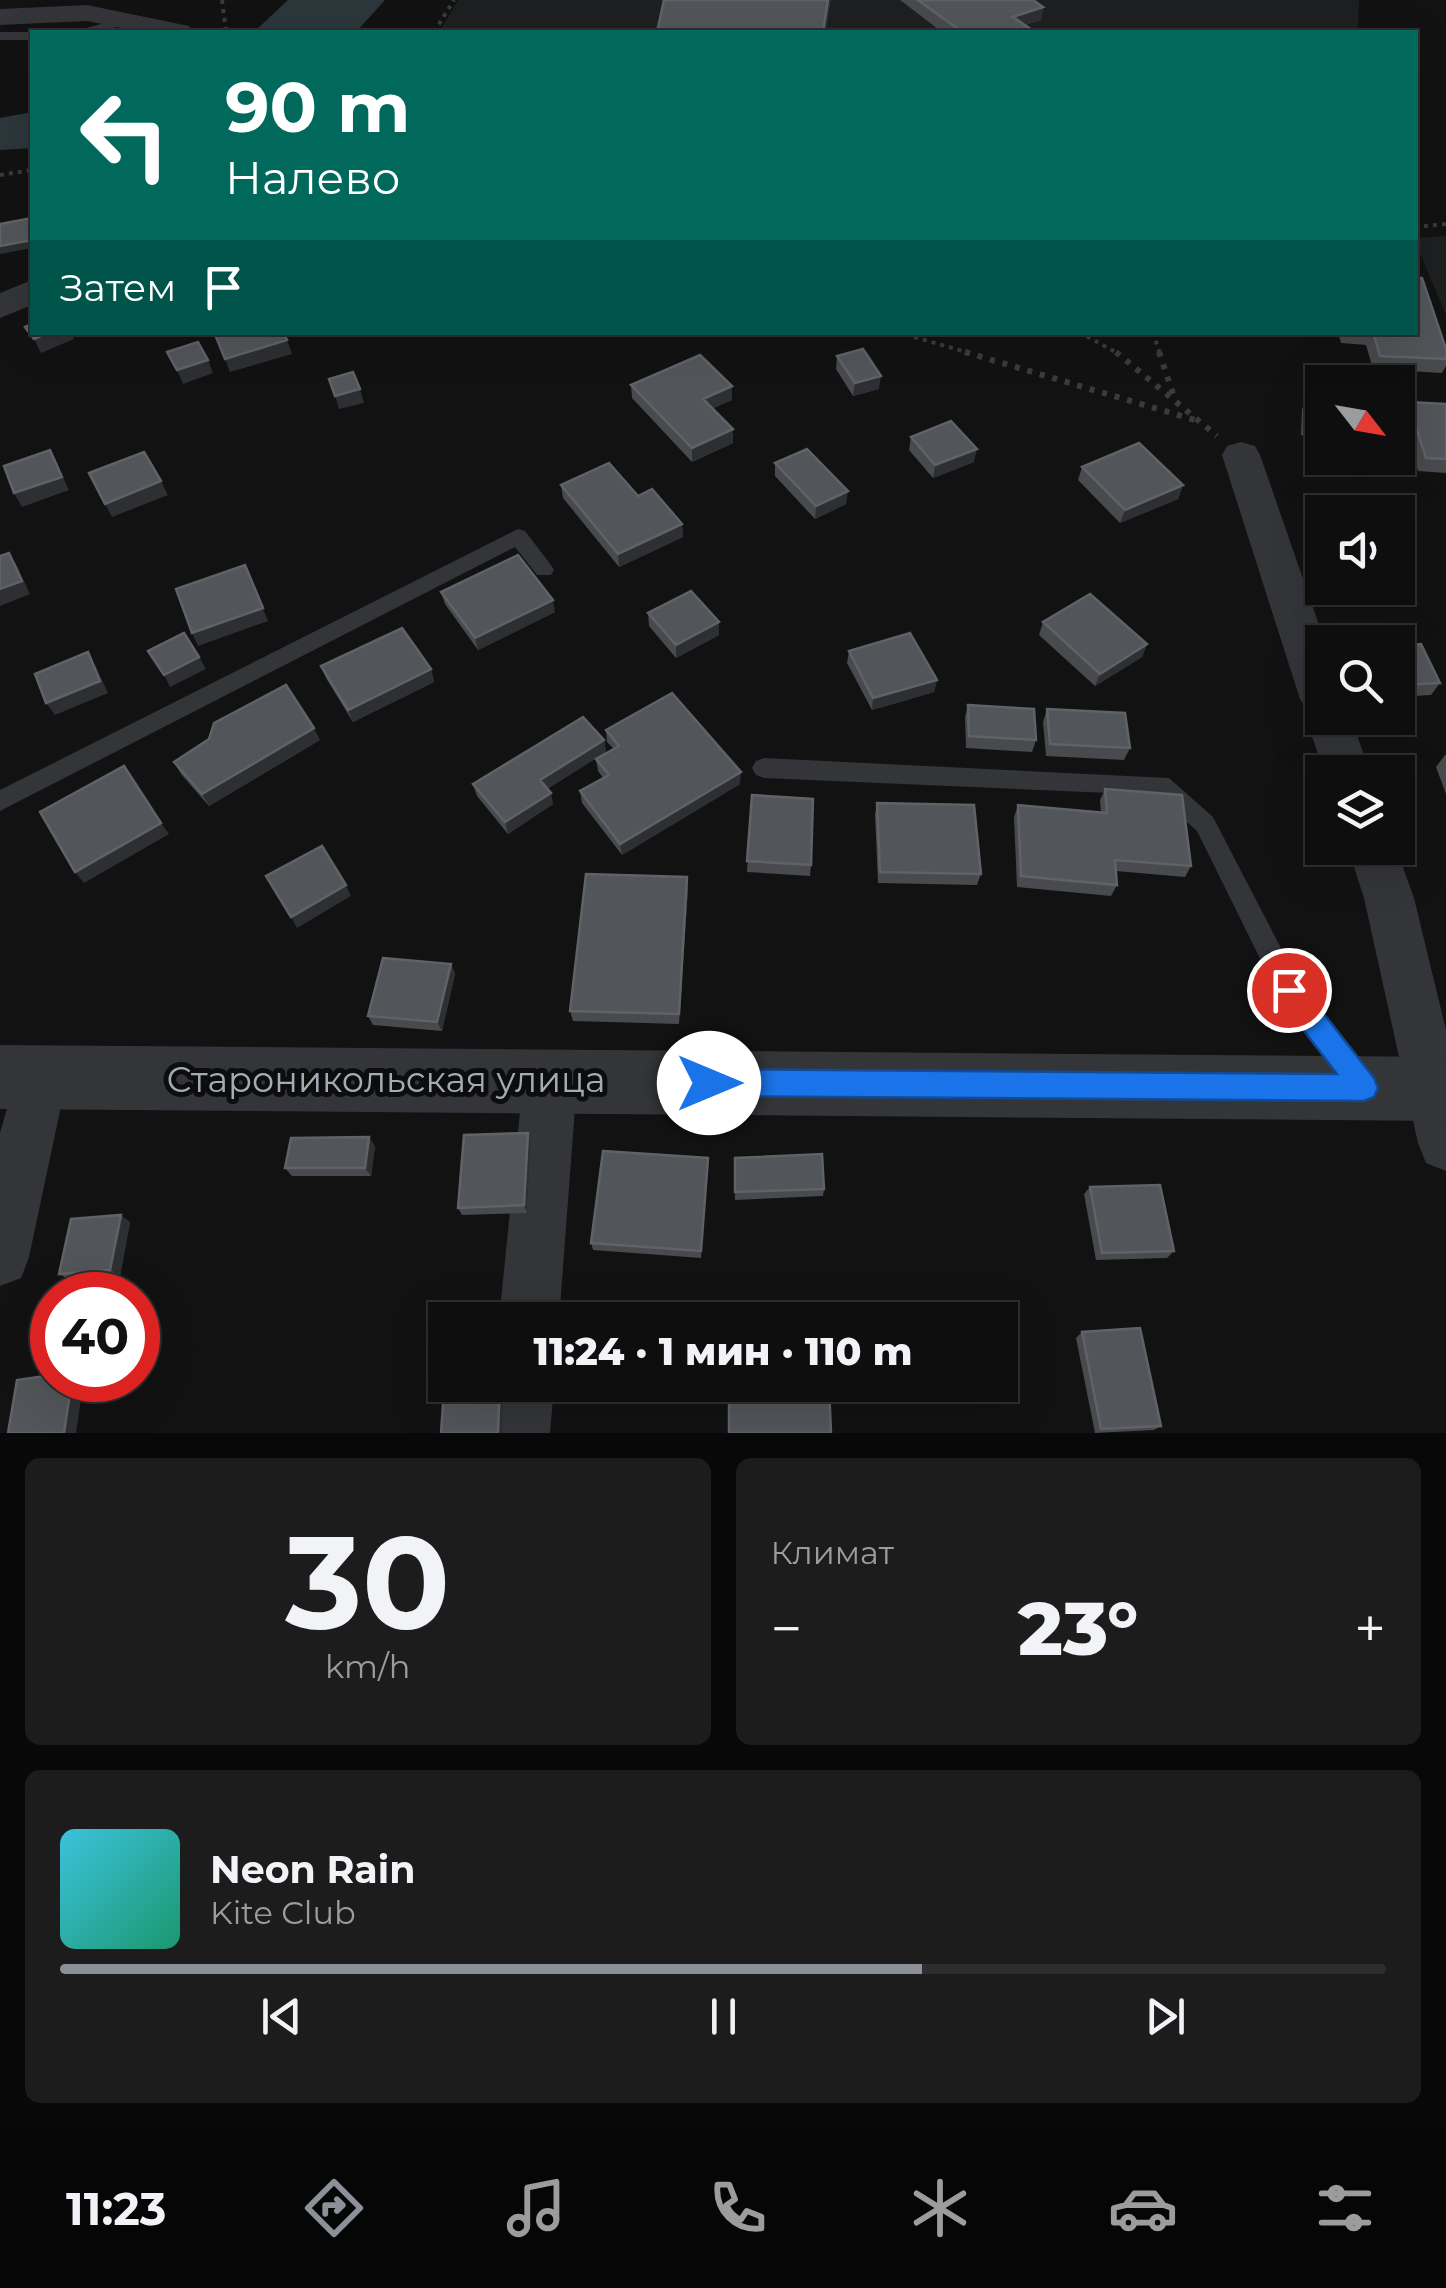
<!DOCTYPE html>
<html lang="ru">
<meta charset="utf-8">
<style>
body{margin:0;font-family:Montserrat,sans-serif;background:#1c1c1c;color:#f1f3f6;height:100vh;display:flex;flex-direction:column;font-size:38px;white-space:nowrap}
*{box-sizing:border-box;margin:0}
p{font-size:32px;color:#9b9c9e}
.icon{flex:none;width:55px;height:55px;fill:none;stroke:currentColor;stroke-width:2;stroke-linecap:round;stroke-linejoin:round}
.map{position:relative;height:1433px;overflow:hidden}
.drawer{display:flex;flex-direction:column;gap:25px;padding:25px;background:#080808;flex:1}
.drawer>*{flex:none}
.guide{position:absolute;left:30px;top:30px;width:1388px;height:305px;border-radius:0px;box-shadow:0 10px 40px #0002,0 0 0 2px #2e2e2e;background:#00695c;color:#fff;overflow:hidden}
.needle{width:65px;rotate:121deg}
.controls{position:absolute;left:1305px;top:365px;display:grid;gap:20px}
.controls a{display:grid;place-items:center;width:110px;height:110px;border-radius:0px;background:#0e0e0e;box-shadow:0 10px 40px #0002,0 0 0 2px #2e2e2e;font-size:50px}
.speed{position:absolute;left:30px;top:1272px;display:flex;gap:20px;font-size:50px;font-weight:700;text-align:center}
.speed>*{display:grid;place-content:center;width:130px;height:130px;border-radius:50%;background:#0e0e0e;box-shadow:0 10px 40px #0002,0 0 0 2px #2e2e2e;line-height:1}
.speed .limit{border:15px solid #d22;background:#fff;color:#111}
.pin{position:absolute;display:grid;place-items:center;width:85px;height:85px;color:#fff;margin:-42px;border:5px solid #fff;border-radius:50%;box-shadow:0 2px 10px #0007}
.me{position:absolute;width:110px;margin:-55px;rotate:90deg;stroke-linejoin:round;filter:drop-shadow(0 0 8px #0008)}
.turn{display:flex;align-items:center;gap:35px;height:210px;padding:0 30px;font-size:45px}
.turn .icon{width:130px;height:130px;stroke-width:2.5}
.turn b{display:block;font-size:70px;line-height:85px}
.then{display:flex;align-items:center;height:95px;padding:0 30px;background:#0003;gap:20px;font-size:38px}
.big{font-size:75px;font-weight:800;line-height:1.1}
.drawer .widget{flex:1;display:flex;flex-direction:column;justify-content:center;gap:15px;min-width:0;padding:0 35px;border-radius:15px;background:#1c1c1c}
.drawer .dial{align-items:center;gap:0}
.dial b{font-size:130px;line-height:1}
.song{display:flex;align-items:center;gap:30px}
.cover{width:120px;height:120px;border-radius:15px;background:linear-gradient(135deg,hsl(190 70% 55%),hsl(160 70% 35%))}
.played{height:10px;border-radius:5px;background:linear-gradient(90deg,#8c9099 65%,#2e2e2e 65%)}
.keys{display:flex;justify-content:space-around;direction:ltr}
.heat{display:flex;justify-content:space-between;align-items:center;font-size:55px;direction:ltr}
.drawer .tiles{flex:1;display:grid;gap:25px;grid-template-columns:1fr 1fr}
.widget:last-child{grid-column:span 2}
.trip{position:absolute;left:428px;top:1302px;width:590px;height:100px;border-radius:0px;background:#0e0e0e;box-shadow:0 10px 40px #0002,0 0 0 2px #2e2e2e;font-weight:800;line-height:100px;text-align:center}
.dock{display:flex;height:160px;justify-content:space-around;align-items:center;background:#060606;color:#9b9c9e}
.dock .icon{width:70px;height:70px}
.dock .selected{color:#8c9099}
.dock b{font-size:45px;color:#f1f3f6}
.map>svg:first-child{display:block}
.built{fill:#1e1f20}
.water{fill:#2c373b}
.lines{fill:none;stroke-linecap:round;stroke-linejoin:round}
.path-far1{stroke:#393c3f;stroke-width:4;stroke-dasharray:4 5;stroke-linecap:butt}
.path{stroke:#393c3f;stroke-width:6;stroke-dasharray:5 8;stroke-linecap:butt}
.service{fill:#333538;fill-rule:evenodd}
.minor{fill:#333538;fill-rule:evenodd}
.tertiary{fill:#333538;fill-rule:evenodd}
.wall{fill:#484a4e}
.shaded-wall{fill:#2e2f32}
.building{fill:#525559;stroke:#5f6267;stroke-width:2.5}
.route{fill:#1a73e8;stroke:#114b97;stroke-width:2.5}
.labels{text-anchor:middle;stroke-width:10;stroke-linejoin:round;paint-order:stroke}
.near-street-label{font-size:35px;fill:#a4acb3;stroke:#0d0d0e}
</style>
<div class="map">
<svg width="1446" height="1433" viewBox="0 0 1446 1433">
<rect width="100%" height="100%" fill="#121213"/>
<path class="built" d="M458,0H1359L1358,32H439Z
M1446,236V315L1415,242V238Z"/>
<path class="water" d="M288,0H385L356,32H254Z
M32,112V148L0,150V118Z"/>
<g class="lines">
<path class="path-far1" d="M222,0L226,32
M434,32L454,0
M0,175L32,170
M1415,227L1446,224
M897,332L973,354
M1079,332L1119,354
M1153,332L1160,354"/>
<path class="path" d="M965,352L1195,420
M1116,352L1217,436
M1159,352L1174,397"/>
<path class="service" d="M126,17L131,18V24L95,32H72Z
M0,32H35L32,40H0Z
M518,529L525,531L551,565L554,570L551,575H537L515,547L0,811V790Z
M764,758L1169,778L1213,817L1298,981L1369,1071L1372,1080L1369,1089L1359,1093L1349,1089L1280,999L1197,831L1156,795L764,778L756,775L752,768L756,761Z"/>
<path class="minor" d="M87,5L189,26L193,32H141L87,21L0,25V9Z
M32,280V305L0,318V293Z
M1241,442L1255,446L1260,455L1325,642L1322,718H1351L1370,772H1324L1306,718L1309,713L1300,699L1222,455L1227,446Z
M1348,848H1396L1414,898L1446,1030V1171L1426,1163L1418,1143L1364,898Z
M40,1052L59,1060L67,1078L29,1257L21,1278L0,1286V1133L21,1060Z
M550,1056L569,1063L577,1082L559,1320H499L523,1082L531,1063Z
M492,1385H554L550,1433H488Z"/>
<path class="tertiary" d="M0,1045L1446,1057V1121L0,1109Z"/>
</g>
<path class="wall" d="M900,0H1033L1043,7L1041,20L1025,25L1035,32H942Z
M1338,332H1415L1446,349V366L1442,373L1373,369L1366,345L1341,343Z
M837,356L879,389L853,396L836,369Z
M631,385L732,386V400L712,408L733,443L692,462L632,398Z
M1308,395L1322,398V439L1301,435L1302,409Z
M1408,402L1446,404V473L1418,471L1401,415Z
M911,437L974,462L933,478L909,450Z
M775,463L846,504L815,519L775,476Z
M1082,467L1183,485L1178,499L1120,523L1078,480Z
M561,485L638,496L682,524L683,537L619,567L563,498Z
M1351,497L1392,512H1344V510Z
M441,592L555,612L478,650L445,604Z
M648,613L719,635L676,658L649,626Z
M1043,622L1147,644L1142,657L1095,686L1039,635Z
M1398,646L1440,683L1431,695L1398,697Z
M849,651L937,680L934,692L872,710L847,663Z
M321,666L431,669L434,682L353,722L326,678Z
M968,705L1036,740L1032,752L966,748L965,717Z
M1047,709L1130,748L1124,760L1046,756L1043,722Z
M606,730L740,784L622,855L582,803L580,791L603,778L598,771L596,759L614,749L607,742Z
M320,740L209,806L181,774L174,762Z
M604,740L606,752L547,789L553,804L508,834L477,796L473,784Z
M1445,755H1446V794L1436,767Z
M1105,789L1191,866L1185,877L1116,871L1117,885L1111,896L1017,887L1014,817L1018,805L1101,812L1100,800Z
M752,795L811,865L810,876L747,872Z
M877,803L981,874L977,885L878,883L875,814Z
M688,888L679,1024L573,1021L570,1011Z
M451,964L455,974L442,1031L373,1025L368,1016Z
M528,1133L531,1141L527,1213L462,1215L458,1208Z
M375,1146L371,1176H292L285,1168Z
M708,1158L701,1258L593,1250L591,1243Z
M735,1158L824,1189L823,1196L735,1200Z
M1090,1187L1174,1251L1167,1258L1096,1260L1084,1194Z
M130,1222L120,1276L70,1280L59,1274Z
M1082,1332L1161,1426L1154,1430L1095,1433L1076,1338Z"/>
<path class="shaded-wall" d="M828,0H831L826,32H823Z
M1043,7L1041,20L1011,30L1013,17Z
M32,240V248L0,254V246Z
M51,332H70L74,339L41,353L34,339Z
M287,340L292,354L230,372L225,359Z
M208,360L213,373L183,384L177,370Z
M881,376L879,389L853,396L855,383Z
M732,386V400L703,413V399Z
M360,389L364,403L339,409L335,396Z
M733,429V443L692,462V448Z
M977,449L974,462L933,478L935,465Z
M50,450L69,490L22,507L14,493Z
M161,481L168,495L112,517L105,504Z
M1183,485L1178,499L1120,523L1125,510Z
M848,491L846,504L815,519L816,506Z
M682,524L683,537L619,567L618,554Z
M9,553L17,566L30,594L0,606V589Z
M245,565L268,621L198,646L192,633Z
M553,600L555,612L478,650L475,638Z
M719,622V635L676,658V645Z
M1147,644L1142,657L1095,686L1100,674Z
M88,652L95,665L108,693L55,715L46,703Z
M199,657L206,669L170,687L164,675Z
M431,669L434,682L353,722L348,710Z
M937,680L934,692L872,710L873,698Z
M314,728L320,740L209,806L202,794Z
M604,740L606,752L542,792L540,780Z
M741,772L740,784L622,855L620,844Z
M551,793L553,804L508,834L505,822Z
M161,823L169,834L84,883L75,872Z
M687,877L688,888L679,1024V1014Z
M346,885L351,896L297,928L291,917Z
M451,964L455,974L442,1031L437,1022Z
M528,1133L531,1141L527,1213L524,1205Z
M369,1137L375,1146L371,1176L365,1168Z
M121,1215L130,1222L120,1276L110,1270Z
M72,1380H84L76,1433H64Z
M500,1385H504L502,1433H498Z"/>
<path class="building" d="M664,0H828L823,32H657Z
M918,0H1033L1043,7L1013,17L1035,32H962Z
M32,218V240L0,246V224Z
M1415,278H1422L1446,349V359L1380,356L1373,332H1415Z
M32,324V332H51L34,339L25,327Z
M214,332H283L287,340L225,359Z
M198,342L208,360L177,370L167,352Z
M863,349L881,376L855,383L837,356Z
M700,355L732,386L703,399L733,429L692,448L631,385Z
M353,372L360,389L335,396L329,379Z
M1308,395L1322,398V425L1307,422Z
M1408,402L1446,404V459L1426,458Z
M951,421L977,449L935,465L911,437Z
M1139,443L1183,485L1125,510L1082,467Z
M807,449L848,491L816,506L775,463Z
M50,450L62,477L14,493L4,466Z
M144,452L161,481L105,504L89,473Z
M609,463L638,496L652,489L682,524L618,554L561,485Z
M1351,497L1388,498L1392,512H1355Z
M9,553L22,581L0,589V556Z
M518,555L553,600L475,638L441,592Z
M245,565L263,608L192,633L176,589Z
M691,591L719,622L676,645L648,613Z
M1090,594L1147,644L1100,674L1043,622Z
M402,628L431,669L348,710L321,666Z
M184,633L199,657L164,675L148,651Z
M910,633L937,680L873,698L849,651Z
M1421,644L1440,683L1398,685V646Z
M88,652L100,681L46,703L35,674Z
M286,685L314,728L202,794L174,762L209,739L214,723Z
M672,693L741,772L620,844L580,791L609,775L596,759L619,746L606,730Z
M968,705L1034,709L1036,740L969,736Z
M1047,709L1125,713L1130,748L1050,744Z
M583,717L604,740L540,780L551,793L505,822L473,784Z
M124,766L161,823L75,872L40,812Z
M1105,789L1182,795L1191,866L1115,860L1117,885L1021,876L1018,805L1107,813Z
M752,795L813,799L811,865L747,861Z
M877,803L974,805L981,874L880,872Z
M322,846L346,885L291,917L266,876Z
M586,874L687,877L679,1014L570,1011Z
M383,958L451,964L437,1022L368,1016Z
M528,1133L524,1205L458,1208L464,1135Z
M369,1137L365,1168H285L291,1138Z
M603,1151L708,1158L701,1251L591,1243Z
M822,1154L824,1189L735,1192V1158Z
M1160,1185L1174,1251L1102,1253L1090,1187Z
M121,1215L110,1270L59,1274L71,1219Z
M937,1318V1320H867Z
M1140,1328L1161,1426L1101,1429L1082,1332Z
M52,1375V1380H72L64,1433H8L17,1380Z
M445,1376V1385H500L498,1433H441Z
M729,1385H829L831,1433H729Z"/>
<path class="route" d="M1289,978L1298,981L1374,1078L1378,1088L1374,1097L1364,1101L709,1096L699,1092L695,1083L699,1073L709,1069L1337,1074L1280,999L1276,990L1280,981Z"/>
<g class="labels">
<g class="near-street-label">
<text x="386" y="1092">Староникольская улица</text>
</g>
</g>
</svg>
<div class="controls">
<a><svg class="needle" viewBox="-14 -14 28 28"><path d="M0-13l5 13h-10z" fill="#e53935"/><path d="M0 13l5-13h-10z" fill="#9b9c9e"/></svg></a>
<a><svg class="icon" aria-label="sound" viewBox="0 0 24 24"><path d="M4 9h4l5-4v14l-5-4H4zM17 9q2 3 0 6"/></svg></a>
<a><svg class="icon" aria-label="search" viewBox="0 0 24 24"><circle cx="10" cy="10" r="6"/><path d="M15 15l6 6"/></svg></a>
<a><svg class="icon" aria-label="layers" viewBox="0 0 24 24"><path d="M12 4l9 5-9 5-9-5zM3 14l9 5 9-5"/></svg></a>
</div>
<div class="speed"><div class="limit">40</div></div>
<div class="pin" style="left:1289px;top:990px;background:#d93025"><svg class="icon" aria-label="arrive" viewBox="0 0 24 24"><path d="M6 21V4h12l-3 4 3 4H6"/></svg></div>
<svg class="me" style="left:709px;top:1083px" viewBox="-20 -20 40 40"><circle r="19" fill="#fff"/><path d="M0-13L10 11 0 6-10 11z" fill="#1a73e8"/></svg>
<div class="trip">11:24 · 1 мин · 110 m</div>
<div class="guide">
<div class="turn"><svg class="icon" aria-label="left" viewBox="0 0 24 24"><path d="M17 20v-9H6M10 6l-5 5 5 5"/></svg><div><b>90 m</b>Налево</div></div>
<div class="then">Затем<svg class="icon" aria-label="arrive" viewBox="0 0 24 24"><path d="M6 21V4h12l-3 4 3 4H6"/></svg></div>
</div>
</div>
<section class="drawer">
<div class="tiles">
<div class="widget dial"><b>30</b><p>km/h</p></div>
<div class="widget"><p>Климат</p>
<div class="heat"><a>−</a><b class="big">23°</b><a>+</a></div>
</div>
<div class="widget">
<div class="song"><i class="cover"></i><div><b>Neon Rain</b><p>Kite Club</p></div></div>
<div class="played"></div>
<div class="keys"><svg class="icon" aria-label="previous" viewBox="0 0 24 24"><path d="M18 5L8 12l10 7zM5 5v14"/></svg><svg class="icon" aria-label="pause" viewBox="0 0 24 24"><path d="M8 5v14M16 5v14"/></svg><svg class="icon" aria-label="next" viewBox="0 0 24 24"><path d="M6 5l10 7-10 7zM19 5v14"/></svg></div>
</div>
</div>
</section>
<nav class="dock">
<b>11:23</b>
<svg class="icon selected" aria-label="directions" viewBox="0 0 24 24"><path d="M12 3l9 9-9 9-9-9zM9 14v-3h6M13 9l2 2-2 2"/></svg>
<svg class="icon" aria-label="music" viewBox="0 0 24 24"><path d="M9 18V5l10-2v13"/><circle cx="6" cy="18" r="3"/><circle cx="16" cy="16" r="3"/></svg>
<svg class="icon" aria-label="phone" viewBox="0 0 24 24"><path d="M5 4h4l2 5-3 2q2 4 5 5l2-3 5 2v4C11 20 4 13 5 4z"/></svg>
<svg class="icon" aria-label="climate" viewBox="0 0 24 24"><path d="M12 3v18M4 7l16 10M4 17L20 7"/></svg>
<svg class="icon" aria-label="car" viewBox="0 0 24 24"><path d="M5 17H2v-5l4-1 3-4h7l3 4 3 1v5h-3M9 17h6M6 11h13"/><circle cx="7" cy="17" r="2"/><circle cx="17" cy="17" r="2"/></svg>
<svg class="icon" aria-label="filters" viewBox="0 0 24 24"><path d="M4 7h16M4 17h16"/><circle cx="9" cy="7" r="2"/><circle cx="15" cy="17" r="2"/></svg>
</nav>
